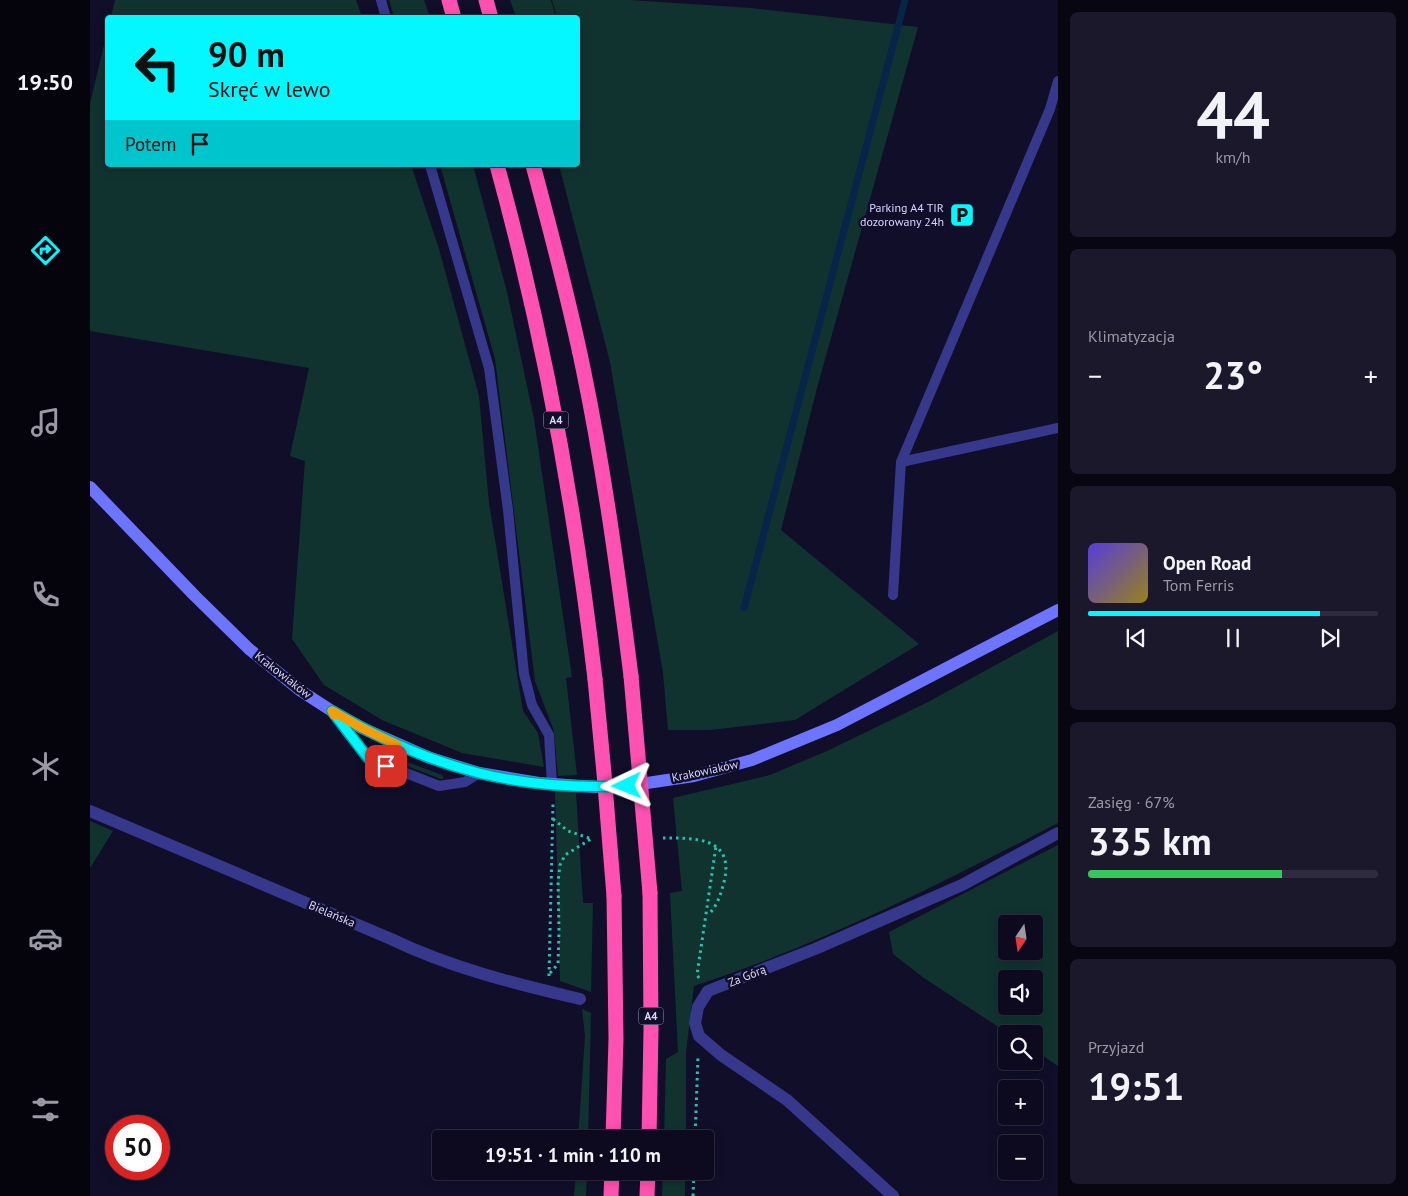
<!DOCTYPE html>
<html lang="pl">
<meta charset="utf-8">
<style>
body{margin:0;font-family:"PT Sans",sans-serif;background:#1b182c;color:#f1f3f6;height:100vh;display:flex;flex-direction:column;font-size:19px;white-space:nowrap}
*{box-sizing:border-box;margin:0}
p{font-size:16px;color:#9a9aa4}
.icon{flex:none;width:28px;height:28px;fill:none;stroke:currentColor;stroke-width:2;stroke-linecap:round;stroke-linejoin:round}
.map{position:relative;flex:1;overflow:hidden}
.sheet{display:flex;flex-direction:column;gap:12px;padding:12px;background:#070611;width:350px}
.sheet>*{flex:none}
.banner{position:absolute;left:15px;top:15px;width:475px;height:152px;border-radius:5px;box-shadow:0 2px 12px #0003,0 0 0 1px #2d2b3d;background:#02f7ff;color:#111;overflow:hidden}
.needle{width:32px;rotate:193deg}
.tools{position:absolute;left:908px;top:915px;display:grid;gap:10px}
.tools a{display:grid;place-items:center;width:45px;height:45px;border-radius:5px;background:#0d0a1f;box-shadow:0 2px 12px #0003,0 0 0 1px #2d2b3d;font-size:25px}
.speed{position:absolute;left:15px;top:1115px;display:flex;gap:10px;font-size:25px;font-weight:700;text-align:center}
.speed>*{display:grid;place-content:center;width:65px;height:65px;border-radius:50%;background:#0d0a1f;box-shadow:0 2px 12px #0003,0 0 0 1px #2d2b3d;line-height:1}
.speed .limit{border:8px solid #d22;background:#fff;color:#111}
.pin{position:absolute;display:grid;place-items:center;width:42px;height:42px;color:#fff;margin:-21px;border-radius:10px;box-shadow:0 2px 8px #0006}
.me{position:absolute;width:55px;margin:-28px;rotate:268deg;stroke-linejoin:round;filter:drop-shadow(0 0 4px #0008)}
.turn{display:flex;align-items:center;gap:18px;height:105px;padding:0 20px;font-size:22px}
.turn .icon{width:65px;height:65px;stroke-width:2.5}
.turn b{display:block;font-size:35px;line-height:42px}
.then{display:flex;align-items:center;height:48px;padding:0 20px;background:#0003;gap:10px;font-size:19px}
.big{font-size:38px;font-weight:600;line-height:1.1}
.sheet .card{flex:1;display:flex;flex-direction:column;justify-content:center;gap:8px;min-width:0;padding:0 18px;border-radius:8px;background:#1b182c}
.sheet .dial{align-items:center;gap:0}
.dial b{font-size:65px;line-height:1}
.song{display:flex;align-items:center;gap:15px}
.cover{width:60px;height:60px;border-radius:8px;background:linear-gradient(135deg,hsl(250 70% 55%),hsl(50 70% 35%))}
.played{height:5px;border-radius:2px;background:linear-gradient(90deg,#02f7ff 80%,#2d2b3d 80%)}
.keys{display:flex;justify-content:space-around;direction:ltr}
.heat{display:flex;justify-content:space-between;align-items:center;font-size:28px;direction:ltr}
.charge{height:8px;border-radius:4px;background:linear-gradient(90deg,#34c759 67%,#2d2b3d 0)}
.trip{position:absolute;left:342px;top:1130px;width:282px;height:50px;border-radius:5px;background:#0d0a1f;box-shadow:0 2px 12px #0003,0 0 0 1px #2d2b3d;font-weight:600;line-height:50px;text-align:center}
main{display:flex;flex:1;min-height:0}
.dock{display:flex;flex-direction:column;width:90px;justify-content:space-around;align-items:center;background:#05040c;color:#9a9aa4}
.dock .icon{width:35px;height:35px}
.dock .active{color:#02f7ff}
.dock b{font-size:22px;color:#f1f3f6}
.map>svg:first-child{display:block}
.green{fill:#113330;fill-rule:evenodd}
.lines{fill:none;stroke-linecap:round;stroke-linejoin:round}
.stream{stroke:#072449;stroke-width:7}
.path{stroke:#27c2ad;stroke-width:3;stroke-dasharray:2.5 4;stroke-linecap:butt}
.lane{stroke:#36398b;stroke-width:10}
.street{stroke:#36398b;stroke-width:12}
.secondary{stroke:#6d74ff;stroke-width:12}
.highway{stroke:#ff51b1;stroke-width:15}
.highway-bridge{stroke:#ff51b1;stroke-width:15}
.route-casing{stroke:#01a1a6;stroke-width:12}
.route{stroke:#02f7ff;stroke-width:9}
.slow{stroke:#f59e0b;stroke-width:9}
.labels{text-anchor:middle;stroke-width:5;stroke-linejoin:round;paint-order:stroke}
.shield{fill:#110e29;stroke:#9c9abf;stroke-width:1}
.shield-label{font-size:11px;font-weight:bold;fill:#d8d6ff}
.poi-label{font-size:12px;fill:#d8d6ff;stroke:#110e29;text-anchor:end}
.street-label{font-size:12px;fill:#d8d6ff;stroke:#110e29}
</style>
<main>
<nav class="dock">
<b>19:50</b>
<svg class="icon active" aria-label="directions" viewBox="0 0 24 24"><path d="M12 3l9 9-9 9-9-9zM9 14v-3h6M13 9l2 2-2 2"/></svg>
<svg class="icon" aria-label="music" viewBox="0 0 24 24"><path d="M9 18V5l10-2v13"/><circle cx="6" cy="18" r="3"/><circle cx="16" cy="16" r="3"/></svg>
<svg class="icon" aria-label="phone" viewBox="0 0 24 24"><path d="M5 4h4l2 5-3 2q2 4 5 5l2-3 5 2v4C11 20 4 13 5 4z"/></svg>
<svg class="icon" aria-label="climate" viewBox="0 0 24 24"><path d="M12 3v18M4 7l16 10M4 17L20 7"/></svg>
<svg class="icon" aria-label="car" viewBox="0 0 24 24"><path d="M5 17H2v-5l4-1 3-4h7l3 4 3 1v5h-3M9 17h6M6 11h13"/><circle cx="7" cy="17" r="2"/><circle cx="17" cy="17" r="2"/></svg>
<svg class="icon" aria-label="filters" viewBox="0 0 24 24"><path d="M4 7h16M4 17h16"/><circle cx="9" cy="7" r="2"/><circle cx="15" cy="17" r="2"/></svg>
</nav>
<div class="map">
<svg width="968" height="1196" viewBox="0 0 968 1196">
<rect width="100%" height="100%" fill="#110e29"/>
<path class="green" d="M25,0H266L272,17H21Z
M299,0H334L340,17H304Z
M420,0H461L466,17H426Z
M462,0H539L661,8L828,27L727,388L691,530L829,644L705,720L620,730H578L573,673L520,362L469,165H488V18L467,17Z
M17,32L18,165H321L349,249L389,396L399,503L433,711L448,733L454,767L372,753L292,720L234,685L202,639L215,461L200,456L219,368L0,331V104Z
M350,165H383L417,292L444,419L482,677L476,678L487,775L468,776L464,731L445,681L405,359Z
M968,631V823C850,884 730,945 604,986L596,1053V1139H574L576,1059L588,1052L580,893L592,891L583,798L680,775L737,751L838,702Z
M288,751L352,775L354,778L351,779L288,755Z
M465,790L486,793L493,903H503L501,992L470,981Z
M0,821L23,831L0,868Z
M968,845V1066L944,1050V1034H919L834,978L803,954L799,932ZM916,924H944V951H916ZM916,979H944V1006H916Z
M492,1009L501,1013L498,1139H488L495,1036Z
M486,1171H497L496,1196H484Z
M573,1171H595V1196H572Z"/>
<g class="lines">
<path class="stream" d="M654,608L815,0"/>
<path class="path" d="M463,819L478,831L502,839
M573,838C605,838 645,837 634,882C631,893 628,904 620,913H617
M460,973L468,964L469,931L468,882L470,865L475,855L501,839
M459,976L463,803L461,802
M609,978L607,975L626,846
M605,1139L608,1056
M603,1196L604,1171"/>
<path class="lane" d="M291,0L296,18
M340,165L399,368L418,510L434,674L442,705L459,735L462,784
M811,462L968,428
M803,595L811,462L960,109L968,81
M244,714L278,758L349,786L375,782L389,773"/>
<path class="street" d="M0,811L301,939C361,968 426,984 490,999
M803,1196L697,1100L631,1055L609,1036L605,1023L608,1007L618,991L725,949L872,885L968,833"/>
<path class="secondary" d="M0,487L105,596L159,649L211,691L242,711L272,728L340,758L389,773L449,783L506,787L537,786L604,776L662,760L747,725L968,610"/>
<path class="highway" d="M359,0L364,18
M396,0L401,18
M407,165C453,333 485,506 505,679
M443,165C461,232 479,300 493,368C514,469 528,573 541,676
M523,1139L526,1039L524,896
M559,1139L561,1030L560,893
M521,1196L522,1171
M557,1196L558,1171"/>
<path class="highway-bridge" d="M541,676L560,893
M505,679L514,773L524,896"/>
</g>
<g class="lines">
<defs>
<path id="route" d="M296,766L278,758L242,711C288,738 337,760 389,773C437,785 489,788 537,786"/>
</defs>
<use href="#route" class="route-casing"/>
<use href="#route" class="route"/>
<path class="slow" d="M244,715L242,711L272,728L307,745"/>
</g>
<defs>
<symbol id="parking-square" viewBox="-11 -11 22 22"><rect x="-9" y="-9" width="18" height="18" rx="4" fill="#02f7ff" stroke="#110e29"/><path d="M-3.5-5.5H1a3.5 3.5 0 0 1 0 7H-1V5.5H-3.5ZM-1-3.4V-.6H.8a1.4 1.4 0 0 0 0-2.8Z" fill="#111"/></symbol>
</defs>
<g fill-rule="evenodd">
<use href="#parking-square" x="858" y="201" width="28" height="28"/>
</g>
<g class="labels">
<g class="shield">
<rect x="453.5" y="411.5" width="25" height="17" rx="4"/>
<rect x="548.5" y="1007.5" width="25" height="17" rx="4"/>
</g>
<g class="shield-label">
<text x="466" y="424">A4</text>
<text x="561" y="1020">A4</text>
</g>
<g class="poi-label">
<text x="854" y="212">Parking A4 TIR<tspan x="854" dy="14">dozorowany 24h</tspan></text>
</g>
<g class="street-label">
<text transform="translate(193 675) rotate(38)" y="4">Krakowiaków</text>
<text transform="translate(615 771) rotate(-12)" y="4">Krakowiaków</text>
<text transform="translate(242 914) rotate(23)" y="4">Bielańska</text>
<text transform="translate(657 976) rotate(-22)" y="4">Za Górą</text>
</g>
</g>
</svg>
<div class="tools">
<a><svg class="needle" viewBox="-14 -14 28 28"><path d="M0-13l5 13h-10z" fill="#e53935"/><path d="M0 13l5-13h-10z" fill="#9a9aa4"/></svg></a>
<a><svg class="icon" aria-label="sound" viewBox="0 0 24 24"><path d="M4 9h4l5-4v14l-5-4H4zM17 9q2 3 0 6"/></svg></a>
<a><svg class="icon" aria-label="search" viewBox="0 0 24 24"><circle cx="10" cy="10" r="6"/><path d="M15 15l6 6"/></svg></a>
<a>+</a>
<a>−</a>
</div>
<div class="speed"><div class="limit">50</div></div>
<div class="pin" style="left:296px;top:766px;background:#d93025"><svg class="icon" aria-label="arrive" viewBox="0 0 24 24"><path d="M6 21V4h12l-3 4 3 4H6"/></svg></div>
<svg class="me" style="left:537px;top:786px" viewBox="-20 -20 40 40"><path d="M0-17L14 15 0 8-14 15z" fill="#02f7ff" stroke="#fff" stroke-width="4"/></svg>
<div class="trip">19:51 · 1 min · 110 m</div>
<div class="banner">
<div class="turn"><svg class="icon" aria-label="left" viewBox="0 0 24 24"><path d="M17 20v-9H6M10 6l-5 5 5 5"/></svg><div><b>90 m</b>Skręć w lewo</div></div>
<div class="then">Potem<svg class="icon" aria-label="arrive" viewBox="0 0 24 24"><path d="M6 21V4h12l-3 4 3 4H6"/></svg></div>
</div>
</div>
<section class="sheet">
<div class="card dial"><b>44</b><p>km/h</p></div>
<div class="card"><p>Klimatyzacja</p>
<div class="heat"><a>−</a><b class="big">23°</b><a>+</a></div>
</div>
<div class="card">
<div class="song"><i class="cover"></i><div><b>Open Road</b><p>Tom Ferris</p></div></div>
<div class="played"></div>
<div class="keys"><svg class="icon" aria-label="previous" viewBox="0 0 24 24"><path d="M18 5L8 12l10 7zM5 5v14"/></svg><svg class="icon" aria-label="pause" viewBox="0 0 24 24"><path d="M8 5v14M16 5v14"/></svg><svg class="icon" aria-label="next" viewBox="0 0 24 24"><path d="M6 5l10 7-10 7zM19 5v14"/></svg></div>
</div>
<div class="card"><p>Zasięg · 67%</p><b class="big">335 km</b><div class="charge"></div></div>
<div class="card"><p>Przyjazd</p><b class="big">19:51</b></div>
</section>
</main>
